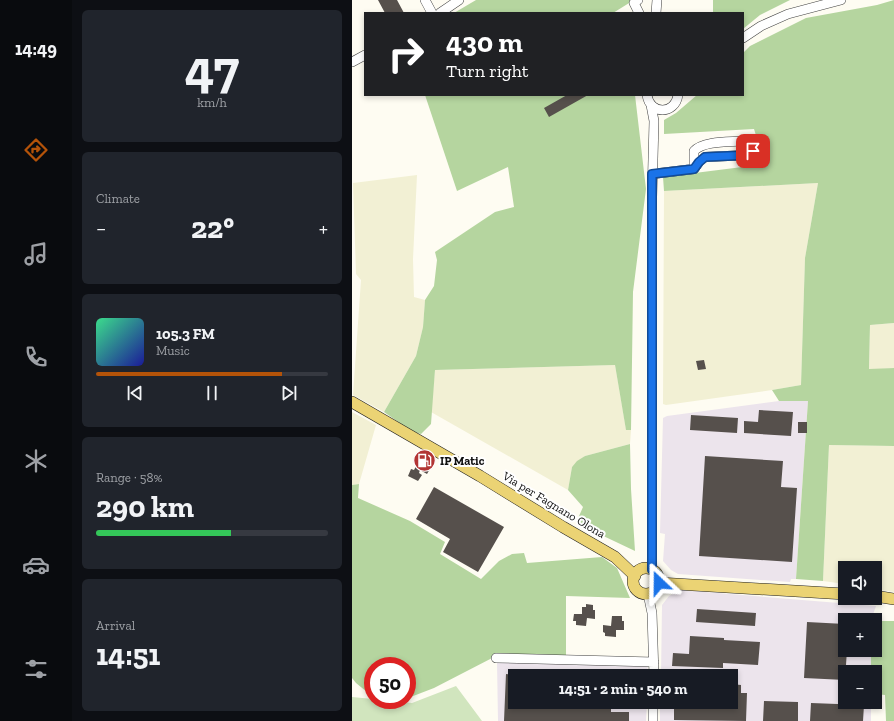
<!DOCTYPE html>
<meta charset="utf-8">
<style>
body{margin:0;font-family:"Zilla Slab",serif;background:#20242c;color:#f1f3f6;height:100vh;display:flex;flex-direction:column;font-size:15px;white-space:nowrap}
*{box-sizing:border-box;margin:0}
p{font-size:13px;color:#9ea1a6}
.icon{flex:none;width:22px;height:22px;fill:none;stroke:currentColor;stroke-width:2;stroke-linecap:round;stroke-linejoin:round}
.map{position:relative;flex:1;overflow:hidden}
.sheet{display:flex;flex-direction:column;gap:10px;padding:10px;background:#0d0f14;width:280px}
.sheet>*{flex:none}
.hud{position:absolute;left:12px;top:12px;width:380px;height:84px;border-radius:0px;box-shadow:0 2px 6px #0003;background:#202124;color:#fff;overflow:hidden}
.controls{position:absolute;left:486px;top:561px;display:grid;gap:8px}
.controls a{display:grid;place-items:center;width:44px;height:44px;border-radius:0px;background:#171b24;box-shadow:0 2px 6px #0003;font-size:20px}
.speed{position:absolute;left:12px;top:657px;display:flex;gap:8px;font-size:20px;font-weight:700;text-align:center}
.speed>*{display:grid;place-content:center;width:52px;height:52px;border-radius:50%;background:#171b24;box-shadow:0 2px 6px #0003;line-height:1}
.speed .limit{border:6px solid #d22;background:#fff;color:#111}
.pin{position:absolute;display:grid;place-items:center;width:34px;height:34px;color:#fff;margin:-17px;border-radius:8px;box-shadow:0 2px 6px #0006}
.me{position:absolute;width:44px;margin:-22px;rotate:337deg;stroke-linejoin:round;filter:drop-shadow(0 0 3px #0008)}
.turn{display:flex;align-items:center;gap:14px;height:84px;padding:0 16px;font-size:18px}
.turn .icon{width:52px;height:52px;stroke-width:2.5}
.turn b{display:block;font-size:28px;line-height:34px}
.big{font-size:30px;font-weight:800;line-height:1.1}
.sheet .tile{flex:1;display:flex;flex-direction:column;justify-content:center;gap:6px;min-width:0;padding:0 14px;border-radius:6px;background:#20242c}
.sheet .dial{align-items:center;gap:0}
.dial b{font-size:52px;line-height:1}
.song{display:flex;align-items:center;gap:12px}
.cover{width:48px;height:48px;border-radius:6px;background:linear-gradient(135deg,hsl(150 70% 55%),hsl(240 70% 35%))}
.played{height:4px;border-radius:2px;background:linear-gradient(90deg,#b45309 80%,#363941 80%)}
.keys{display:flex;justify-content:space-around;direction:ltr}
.heat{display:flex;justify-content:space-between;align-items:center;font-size:22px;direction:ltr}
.charge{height:6px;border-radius:3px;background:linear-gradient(90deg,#34c759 58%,#363941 0)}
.trip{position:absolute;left:156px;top:669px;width:230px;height:40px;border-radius:0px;background:#171b24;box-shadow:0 2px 6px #0003;font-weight:800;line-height:40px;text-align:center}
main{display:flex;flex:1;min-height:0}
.menu{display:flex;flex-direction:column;width:72px;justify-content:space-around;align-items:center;background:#090b0e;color:#9ea1a6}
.menu .icon{width:28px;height:28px}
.menu .selected{color:#b45309}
.menu b{font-size:18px;color:#f1f3f6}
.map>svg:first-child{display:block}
.industrial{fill:#ece4ec}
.farmland{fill:#f2f0d4}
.green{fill:#d1e5be}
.forest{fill:#b5d59f}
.building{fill:#56504c}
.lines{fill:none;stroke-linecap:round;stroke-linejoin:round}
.minor-casing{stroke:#424242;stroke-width:10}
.major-casing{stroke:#202020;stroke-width:12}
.minor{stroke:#fff;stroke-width:9}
.major{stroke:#ebd374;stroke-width:11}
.route-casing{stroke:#114b97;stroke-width:10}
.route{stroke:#1a73e8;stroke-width:7}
.labels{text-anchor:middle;stroke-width:4;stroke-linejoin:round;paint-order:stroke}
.poi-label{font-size:12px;font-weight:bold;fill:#0f0f0f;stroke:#fff;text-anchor:start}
.street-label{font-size:12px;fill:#0f0f0f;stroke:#fff}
</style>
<main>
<nav class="menu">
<b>14:49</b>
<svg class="icon selected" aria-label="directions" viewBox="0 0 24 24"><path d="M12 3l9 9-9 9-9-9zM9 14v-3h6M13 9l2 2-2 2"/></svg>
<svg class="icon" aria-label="music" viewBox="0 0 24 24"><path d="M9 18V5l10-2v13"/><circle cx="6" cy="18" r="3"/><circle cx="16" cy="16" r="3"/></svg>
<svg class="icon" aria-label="phone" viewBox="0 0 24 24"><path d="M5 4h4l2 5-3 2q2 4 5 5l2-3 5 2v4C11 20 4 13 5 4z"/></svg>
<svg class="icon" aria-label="climate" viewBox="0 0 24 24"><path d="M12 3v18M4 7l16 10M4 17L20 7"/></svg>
<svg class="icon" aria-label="car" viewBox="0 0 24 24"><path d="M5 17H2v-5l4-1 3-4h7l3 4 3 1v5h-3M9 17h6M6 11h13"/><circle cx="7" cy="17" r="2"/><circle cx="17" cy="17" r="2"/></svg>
<svg class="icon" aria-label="filters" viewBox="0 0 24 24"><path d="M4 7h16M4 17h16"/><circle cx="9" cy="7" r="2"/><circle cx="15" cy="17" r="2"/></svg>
</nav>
<section class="sheet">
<div class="tile dial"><b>47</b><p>km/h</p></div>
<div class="tile"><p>Climate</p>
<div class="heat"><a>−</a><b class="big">22°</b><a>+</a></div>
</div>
<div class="tile">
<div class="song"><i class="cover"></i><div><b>105.3 FM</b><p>Music</p></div></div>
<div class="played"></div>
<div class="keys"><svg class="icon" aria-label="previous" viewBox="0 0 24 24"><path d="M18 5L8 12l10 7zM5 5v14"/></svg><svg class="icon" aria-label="pause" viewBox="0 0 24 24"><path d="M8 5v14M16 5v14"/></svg><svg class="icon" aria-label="next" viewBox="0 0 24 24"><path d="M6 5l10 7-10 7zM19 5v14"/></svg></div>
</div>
<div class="tile"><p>Range · 58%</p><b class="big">290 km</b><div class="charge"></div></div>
<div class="tile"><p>Arrival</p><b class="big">14:51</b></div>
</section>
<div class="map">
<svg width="542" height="721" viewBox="0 0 542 721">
<rect width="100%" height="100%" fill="#fefcf2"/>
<path class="industrial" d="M427,401H456L444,579H439L438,582L326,574L319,570L311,561L313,534L308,533L311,418L315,416Z
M329,590L524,606L519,620H493V650H519V672H493V702H519V721H308V702H379V676H309L310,605L317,596Z
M145,662L296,663L295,676H163V702H295L294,721H146Z"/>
<path class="farmland" d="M65,175L61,259L62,297L73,300L71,327L64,356L32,412L1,395L9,280L4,274L1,183Z
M466,183L453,258L449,385L420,390L314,405L311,404L312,191Z
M542,323V368L517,370L518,325Z
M263,365L274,429L279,430L278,444L233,456L220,467L216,490L79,412L83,370Z
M0,412L24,425L7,484L0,485Z
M477,445L542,446V592L523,589V568H493V584L471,581Z"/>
<path class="green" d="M104,686L130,721H0V697L21,699V700H34L60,703Z"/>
<path class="forest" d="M124,0H282L261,13H102Z
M361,0H438L408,15L391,29V13H361Z
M542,0V323L518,325L517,369L542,368V446L477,445L471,581L444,579L456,401H427L420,390L449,385L453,258L466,183L312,191L311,177L413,164L402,129L312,134V120L324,113L345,95H391V53L398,46L454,18L525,5Z
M73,95H283L294,189L281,292L279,430H274L263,365L83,370L79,424L69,434L59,431L32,412L64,356L71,327L73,300L82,286L85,260L83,252L143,212L162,207L156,167L105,191Z
M278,444L279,489L283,551L224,523L231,507L216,490L220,467L225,461L233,456Z
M7,484L6,498L58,521L93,542L88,554L129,579L147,561L160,554L172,553L175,563L250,557L265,568L278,598L214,596V657L144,656L82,688L56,698H55V666H21V697L4,683L0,678V485Z
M523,621H542V721H534L533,695L523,694V672H519V650H523Z"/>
<path class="building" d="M26,0H45L52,13H33Z
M215,95H236L197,117L192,108Z
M352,360L354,369L346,370L344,361Z
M407,410L441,412L439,436L392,433V421L406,422Z
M339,415L386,418L385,433L338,430Z
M446,422H455V433H446Z
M70,455L82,462L75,474L68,470L67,473L70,475L66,481L56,476L59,469L62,470Z
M353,456L431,461L429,487L445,488L440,562L347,556Z
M82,487L152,527L126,572L91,552L98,539L64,519Z
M234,604L241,605V610H243V619L235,618L234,626L224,625V621H221L222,614H230V607H234Z
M345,609L404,613L403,626L344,622Z
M260,616H270V621H272V630H264V637L253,636V633L251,632V625L259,626Z
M455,622L493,624V650H495L493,680L452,678Z
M338,636L372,638V640L408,642L406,665L371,663V668L320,666L321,653L337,654Z
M154,674L163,675V702H259V712H277V721H152Z
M379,684L389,685V693H395L394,721L322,720V702H379Z
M412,701L446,702V721H411Z
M459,703L512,705L511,721H458Z"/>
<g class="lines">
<defs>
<path id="minor" d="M73,0L80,13
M286,0L282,3L287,13
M88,13L107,0
M304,13L305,0
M391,38L409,26L436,14L489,0
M0,62L13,55
M295,95C298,115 323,115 326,95
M299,105L302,121L300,197V570
M389,141L398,146L401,151L398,155L353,157L347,162L342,169V151C351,141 376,142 389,141Z
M300,174L342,169
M296,594L300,613L302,676
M144,658L302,662
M301,721V702"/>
<path id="major" d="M0,402L128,476L211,527L263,557L283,576
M281 581a13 13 0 1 1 26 0a13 13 0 1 1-26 0Z
M307,583L493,594
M523,596L542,599"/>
</defs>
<use href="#minor" class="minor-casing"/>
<use href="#major" class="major-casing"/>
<use href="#minor" class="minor"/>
<use href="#major" class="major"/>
</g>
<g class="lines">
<defs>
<path id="route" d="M307,583L306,575L300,570V174L342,169L347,162L353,157L398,155L401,151"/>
</defs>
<use href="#route" class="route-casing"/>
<use href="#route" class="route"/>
</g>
<defs>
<symbol id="fuel-disc" viewBox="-11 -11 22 22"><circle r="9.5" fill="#b23434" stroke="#fff"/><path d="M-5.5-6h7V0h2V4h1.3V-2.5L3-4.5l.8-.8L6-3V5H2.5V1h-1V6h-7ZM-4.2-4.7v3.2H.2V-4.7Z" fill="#fff"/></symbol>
</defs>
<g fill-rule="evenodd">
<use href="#fuel-disc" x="60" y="448" width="25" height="25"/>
</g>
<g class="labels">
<g class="poi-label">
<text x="88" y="465">IP Matic</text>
</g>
<g class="street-label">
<text transform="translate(202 505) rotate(31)" y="4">Via per Fagnano Olona</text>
</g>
</g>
</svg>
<div class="controls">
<a><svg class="icon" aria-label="sound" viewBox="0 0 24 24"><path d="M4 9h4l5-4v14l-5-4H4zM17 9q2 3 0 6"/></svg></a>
<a>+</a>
<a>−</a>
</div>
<div class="speed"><div class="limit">50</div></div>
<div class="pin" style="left:401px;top:151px;background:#d93025"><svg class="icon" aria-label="arrive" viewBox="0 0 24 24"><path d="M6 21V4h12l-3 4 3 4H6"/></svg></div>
<svg class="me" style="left:307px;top:583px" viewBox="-20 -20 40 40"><path d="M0-17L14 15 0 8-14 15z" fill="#1a73e8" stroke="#fff" stroke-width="4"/></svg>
<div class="trip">14:51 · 2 min · 540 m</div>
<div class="hud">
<div class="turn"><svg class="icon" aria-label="right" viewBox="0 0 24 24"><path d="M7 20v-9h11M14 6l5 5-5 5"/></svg><div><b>430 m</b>Turn right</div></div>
</div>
</div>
</main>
